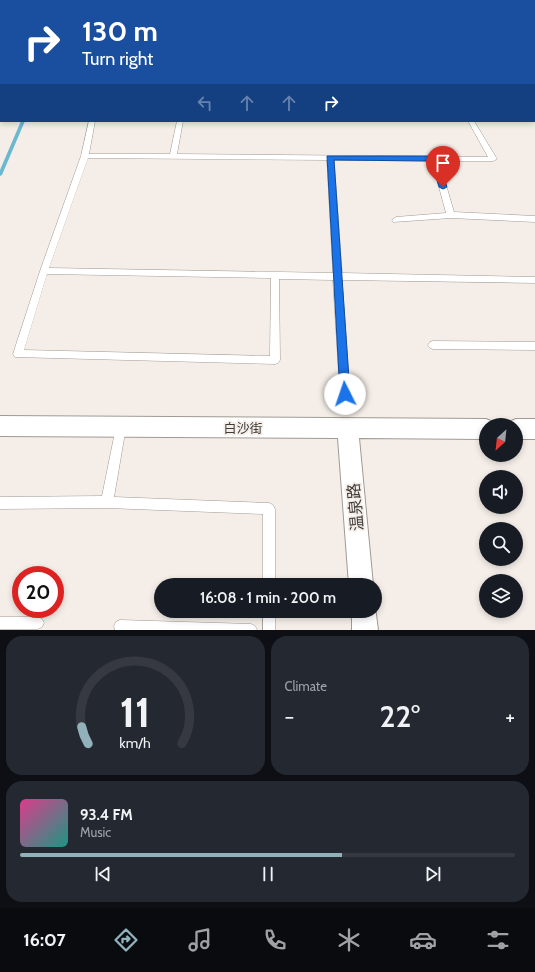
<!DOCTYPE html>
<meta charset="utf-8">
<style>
body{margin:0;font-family:Cabin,"Noto Sans SC",sans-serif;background:#242831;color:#f1f3f6;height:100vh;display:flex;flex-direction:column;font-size:15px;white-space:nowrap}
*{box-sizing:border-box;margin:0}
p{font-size:13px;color:#9ea1a6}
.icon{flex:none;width:22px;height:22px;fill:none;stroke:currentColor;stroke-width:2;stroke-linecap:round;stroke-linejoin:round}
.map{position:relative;height:630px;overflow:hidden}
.side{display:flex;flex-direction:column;gap:6px;padding:6px;background:#0d0f14;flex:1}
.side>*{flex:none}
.banner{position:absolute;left:0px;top:0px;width:535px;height:122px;box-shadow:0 2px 6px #0003;background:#1a4fa0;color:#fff;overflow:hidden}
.needle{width:26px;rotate:207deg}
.buttons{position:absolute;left:479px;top:418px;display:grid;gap:8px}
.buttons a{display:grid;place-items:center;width:44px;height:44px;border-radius:50%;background:#171b24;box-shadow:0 2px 6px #0003;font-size:20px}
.speed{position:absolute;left:12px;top:566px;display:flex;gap:8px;font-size:20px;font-weight:700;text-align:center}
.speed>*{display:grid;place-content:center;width:52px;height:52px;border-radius:50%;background:#171b24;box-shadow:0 2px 6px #0003;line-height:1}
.speed .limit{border:6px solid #d22;background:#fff;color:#111}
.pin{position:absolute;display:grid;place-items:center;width:34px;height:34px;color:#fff;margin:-41px -17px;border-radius:50% 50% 50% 0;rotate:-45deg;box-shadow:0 0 4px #0007}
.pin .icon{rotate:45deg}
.me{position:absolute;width:44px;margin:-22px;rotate:356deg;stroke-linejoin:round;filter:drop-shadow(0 0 3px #0008)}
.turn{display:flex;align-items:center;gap:14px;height:84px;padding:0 16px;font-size:18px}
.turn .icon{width:52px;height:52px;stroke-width:2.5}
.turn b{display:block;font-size:28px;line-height:34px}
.lanes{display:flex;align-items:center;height:38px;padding:0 16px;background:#0003;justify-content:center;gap:20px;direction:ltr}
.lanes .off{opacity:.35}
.big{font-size:30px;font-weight:600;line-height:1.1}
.side .widget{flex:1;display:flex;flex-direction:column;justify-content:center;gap:6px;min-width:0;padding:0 14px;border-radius:16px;background:#242831}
.side .dial{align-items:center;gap:0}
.dial svg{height:104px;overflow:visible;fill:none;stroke:#363941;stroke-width:7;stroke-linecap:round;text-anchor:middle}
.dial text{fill:#f1f3f6;stroke:none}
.song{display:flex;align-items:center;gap:12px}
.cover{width:48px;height:48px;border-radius:6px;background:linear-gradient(135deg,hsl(330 70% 55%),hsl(170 70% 35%))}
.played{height:4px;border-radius:2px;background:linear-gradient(90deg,#91b1bb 65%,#363941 65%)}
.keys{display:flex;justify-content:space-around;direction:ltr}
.heat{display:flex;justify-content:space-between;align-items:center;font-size:22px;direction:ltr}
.side .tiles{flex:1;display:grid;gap:6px;grid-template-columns:1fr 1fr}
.widget:last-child{grid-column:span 2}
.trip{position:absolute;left:154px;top:578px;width:228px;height:40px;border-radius:20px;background:#171b24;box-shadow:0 2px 6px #0003;font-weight:600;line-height:40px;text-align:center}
.tab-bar{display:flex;height:64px;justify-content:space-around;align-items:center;background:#090b0e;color:#9ea1a6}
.tab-bar .icon{width:28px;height:28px}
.tab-bar .on{color:#91b1bb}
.tab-bar b{font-size:18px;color:#f1f3f6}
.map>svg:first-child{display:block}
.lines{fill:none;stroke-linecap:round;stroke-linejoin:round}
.stream{fill:#6bb9d0;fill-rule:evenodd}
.lane-casing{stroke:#a09a94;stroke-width:1}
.street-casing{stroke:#a09a94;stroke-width:2}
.secondary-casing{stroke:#a09a94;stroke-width:2}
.lane{fill:#fff;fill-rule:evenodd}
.street{fill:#fff;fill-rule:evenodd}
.secondary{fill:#fff;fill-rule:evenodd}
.route{fill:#1a73e8;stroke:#114b97}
.labels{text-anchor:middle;stroke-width:3.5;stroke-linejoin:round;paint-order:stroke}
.street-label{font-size:13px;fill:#3f3c3a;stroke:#f5eee8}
.near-street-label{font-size:16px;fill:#3f3c3a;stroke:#f5eee8}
</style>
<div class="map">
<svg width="535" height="630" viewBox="0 0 535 630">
<rect width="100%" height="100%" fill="#f5eee8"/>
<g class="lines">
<path class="stream" d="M74,0H76V1H74Z
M21,121H25L2,175L0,176V170Z"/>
<defs>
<path id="lane" d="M89,121H95L89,154H170L177,121H183L177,154L488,157L468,121H474L497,159L493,161H439L454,212L535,216V222L451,218L393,222L392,220L396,217L446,213L432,161L334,160L342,273L535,277V283L342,280L350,394L349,397L345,398L341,397L340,394L333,280L279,279L280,360L278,363L275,364L15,357L13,354L40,271L81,156ZM88,158L327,160L333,273L49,268ZM47,274L271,278L270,356L24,350Z
M433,341L535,342V350L433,349L430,348L428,345L430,342Z
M121,422L125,424L126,427L114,497L269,503L273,505L275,509V585H263V514L107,508L0,509V497L102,496L116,427L117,424Z
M263,611H275V630H263Z
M0,617H38L42,619L44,623L42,627L38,629H0Z
M120,620L251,624L255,626L257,630H115L114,626L116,622Z"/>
<path id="street" d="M190,0H200V1H190Z
M0,416L486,419L493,422L495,425H486V439L359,438L373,585H349L338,438L0,436Z
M516,419H535V439H516V425H507L509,422Z
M375,607L378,630H352V611H375Z"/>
<path id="secondary" d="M34,0H48L33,1Z
M476,0H490V1H476Z
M534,68H535V78H534Z
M1,73V83L0,84V74Z
M0,98H1L0,110Z
M534,100H535V112H534Z"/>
</defs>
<use href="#lane" class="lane-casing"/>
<use href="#street" class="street-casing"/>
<use href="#secondary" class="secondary-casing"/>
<use href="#lane" class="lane"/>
<use href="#street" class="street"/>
<use href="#secondary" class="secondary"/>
</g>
<path class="route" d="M327,156H435L438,159L447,187L443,189L439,187L432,161L334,160L350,394L345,398L340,394Z"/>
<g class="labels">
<g class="street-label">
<text x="243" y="433">白沙街</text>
</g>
<g class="near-street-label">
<text transform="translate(355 507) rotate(-95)" y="6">温泉路</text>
</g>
</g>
</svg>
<div class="buttons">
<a><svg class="needle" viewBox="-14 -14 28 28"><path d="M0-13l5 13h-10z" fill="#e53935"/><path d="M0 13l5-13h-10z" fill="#9ea1a6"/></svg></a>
<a><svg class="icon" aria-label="sound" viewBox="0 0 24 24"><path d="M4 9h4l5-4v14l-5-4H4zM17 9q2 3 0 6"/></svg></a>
<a><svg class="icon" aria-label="search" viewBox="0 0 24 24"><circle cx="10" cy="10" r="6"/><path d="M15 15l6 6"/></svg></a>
<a><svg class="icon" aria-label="layers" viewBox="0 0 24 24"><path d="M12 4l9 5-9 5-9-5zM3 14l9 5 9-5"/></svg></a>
</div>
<div class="speed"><div class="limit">20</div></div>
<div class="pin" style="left:443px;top:187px;background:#d93025"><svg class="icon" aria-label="arrive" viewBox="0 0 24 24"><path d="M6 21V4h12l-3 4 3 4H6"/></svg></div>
<svg class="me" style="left:345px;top:394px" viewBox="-20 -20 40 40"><circle r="19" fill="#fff"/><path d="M0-13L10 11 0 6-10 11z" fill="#1a73e8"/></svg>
<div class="trip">16:08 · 1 min · 200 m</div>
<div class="banner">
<div class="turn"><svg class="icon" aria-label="right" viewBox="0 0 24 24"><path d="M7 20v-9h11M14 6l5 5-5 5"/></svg><div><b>130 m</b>Turn right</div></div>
<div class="lanes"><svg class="icon off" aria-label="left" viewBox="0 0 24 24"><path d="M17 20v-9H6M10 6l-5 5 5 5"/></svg><svg class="icon off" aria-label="ahead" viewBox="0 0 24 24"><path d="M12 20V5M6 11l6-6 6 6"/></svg><svg class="icon off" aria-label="ahead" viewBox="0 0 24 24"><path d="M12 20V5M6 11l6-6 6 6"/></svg><svg class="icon" aria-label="right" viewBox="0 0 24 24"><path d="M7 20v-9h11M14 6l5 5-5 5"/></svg></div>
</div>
</div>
<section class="side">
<div class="tiles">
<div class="widget dial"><svg viewBox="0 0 100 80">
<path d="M14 69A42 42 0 1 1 86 69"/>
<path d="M14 69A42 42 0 0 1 9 56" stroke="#91b1bb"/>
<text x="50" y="56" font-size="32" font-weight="700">11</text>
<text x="50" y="72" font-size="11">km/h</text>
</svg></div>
<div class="widget"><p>Climate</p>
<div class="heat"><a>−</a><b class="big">22°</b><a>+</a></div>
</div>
<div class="widget">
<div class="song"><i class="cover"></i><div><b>93.4 FM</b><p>Music</p></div></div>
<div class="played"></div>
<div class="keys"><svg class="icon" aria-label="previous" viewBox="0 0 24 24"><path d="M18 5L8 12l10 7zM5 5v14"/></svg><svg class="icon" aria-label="pause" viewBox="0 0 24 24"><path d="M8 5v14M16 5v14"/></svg><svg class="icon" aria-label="next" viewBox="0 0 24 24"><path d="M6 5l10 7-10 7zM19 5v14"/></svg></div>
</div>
</div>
</section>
<nav class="tab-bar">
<b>16:07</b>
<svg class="icon on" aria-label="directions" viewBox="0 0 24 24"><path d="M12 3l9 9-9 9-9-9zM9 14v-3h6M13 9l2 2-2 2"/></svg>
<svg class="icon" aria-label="music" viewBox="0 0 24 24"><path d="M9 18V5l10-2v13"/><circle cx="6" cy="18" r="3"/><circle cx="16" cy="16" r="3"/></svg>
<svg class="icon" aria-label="phone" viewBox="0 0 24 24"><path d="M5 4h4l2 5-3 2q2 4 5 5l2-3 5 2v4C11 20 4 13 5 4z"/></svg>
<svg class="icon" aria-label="climate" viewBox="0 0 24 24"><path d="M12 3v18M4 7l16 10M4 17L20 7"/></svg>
<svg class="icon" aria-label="car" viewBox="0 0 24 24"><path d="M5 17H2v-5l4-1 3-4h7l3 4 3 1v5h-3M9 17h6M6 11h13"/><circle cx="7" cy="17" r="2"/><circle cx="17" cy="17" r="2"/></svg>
<svg class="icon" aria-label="filters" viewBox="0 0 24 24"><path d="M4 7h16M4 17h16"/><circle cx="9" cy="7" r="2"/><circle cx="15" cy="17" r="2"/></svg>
</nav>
